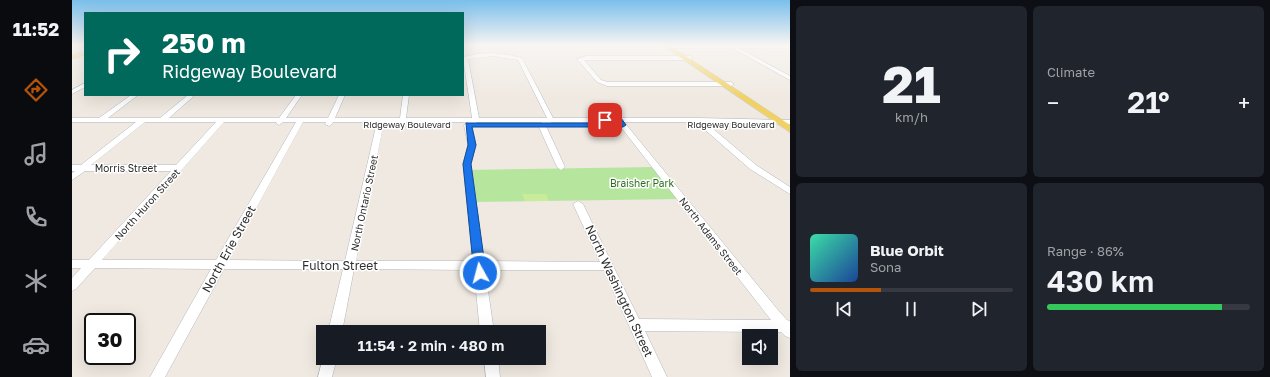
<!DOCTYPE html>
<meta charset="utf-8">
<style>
body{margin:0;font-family:"Golos Text",sans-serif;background:#20242c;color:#f1f3f6;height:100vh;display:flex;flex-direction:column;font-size:15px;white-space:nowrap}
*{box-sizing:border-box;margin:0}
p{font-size:13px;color:#9ea1a6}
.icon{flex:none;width:22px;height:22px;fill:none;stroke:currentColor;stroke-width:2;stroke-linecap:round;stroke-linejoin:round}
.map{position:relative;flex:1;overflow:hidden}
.panel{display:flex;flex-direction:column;gap:6px;padding:6px;background:#0d0f14;width:480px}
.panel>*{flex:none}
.guide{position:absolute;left:12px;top:12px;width:380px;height:84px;border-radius:0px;box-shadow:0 4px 16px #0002;background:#00695c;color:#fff;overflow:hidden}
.tools{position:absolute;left:670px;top:329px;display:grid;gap:8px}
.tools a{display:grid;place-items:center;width:36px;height:36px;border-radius:0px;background:#171b24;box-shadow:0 4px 16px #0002;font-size:20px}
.speed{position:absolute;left:12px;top:313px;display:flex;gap:8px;font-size:20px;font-weight:700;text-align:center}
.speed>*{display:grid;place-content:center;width:52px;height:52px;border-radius:50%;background:#171b24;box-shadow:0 4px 16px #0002;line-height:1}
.speed .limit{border:2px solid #111;border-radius:6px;background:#fff;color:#111}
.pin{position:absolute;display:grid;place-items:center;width:34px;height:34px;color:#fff;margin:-17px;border-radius:8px;box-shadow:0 2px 6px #0006}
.me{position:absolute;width:44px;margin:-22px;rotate:353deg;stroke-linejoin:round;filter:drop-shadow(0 0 3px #0008)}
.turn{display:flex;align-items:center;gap:14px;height:84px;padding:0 12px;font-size:18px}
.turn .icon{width:52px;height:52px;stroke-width:2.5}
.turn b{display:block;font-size:28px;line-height:34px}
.big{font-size:30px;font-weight:600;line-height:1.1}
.panel .tile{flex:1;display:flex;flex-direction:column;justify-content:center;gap:6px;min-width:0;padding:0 14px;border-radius:6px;background:#20242c}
.panel .dial{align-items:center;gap:0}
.dial b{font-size:52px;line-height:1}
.song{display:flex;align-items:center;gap:12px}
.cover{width:48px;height:48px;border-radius:6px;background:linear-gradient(135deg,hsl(160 70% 55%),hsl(220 70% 35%))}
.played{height:4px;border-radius:2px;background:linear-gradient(90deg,#b45309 35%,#363941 35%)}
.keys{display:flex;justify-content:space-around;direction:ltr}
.heat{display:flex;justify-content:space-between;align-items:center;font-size:22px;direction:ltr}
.charge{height:6px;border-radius:3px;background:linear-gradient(90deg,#34c759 86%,#363941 0)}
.panel .tiles{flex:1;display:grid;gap:6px;grid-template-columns:repeat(2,1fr)}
.trip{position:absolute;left:244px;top:325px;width:230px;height:40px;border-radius:0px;background:#171b24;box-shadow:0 4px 16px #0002;font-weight:600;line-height:40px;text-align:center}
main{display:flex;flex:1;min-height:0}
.tab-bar{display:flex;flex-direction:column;width:72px;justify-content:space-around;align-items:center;background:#090b0e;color:#9ea1a6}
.tab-bar .icon{width:28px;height:28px}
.tab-bar .on{color:#b45309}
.tab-bar b{font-size:18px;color:#f1f3f6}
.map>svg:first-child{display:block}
.green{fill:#b6e59e}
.pitch{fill:#c9ec9a}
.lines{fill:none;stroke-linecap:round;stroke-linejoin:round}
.minor-casing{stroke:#b4b7c1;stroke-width:1}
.major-casing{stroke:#c9c9c9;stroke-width:1}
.minor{fill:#fff;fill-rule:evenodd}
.major{fill:#f2d163;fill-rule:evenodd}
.route{fill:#1a73e8;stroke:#114b97}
.labels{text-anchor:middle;stroke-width:3;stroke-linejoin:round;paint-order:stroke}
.far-street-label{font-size:9px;fill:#2e2e2e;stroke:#fff}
.street-label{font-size:10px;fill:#2e2e2e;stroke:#fff}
.park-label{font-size:10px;fill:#2c6e1b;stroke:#fff}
.near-street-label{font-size:12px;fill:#2e2e2e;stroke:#fff}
</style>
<main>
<nav class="tab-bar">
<b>11:52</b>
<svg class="icon on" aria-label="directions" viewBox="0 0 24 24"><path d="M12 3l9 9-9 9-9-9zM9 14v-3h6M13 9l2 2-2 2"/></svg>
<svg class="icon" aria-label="music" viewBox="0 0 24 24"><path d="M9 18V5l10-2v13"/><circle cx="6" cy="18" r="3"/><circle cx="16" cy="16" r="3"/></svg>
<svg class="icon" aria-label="phone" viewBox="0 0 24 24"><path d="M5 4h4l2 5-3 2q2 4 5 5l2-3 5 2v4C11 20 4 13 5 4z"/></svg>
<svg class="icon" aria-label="climate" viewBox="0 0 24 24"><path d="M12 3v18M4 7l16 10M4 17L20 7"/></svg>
<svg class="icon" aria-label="car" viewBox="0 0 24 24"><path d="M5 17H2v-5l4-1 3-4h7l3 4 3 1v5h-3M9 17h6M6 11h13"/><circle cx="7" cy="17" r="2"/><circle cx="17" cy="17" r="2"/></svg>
</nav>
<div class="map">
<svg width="718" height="377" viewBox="0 0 718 377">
<rect width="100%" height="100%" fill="#efe9e1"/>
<path class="green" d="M584,167L609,199L399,202L396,170Z"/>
<path class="pitch" d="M450,194H474L477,201H453Z"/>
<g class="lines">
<defs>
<path id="minor" d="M596,46H718V48H667L718,76V80L660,48H594V47Z
M421,53L437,55L450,58L481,118H626L718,120V124L633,122L684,165L718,187V194L678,169L624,122H552L706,310L715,320L718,321V338L713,336L709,332L573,331L595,377H580L532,270H413L422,332H408L402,270L282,269L270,332H256L271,269H152L93,377H78L139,269L23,268L4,289L0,291V278L9,268H0V260H17L99,171H13L0,180V173L3,171H0V165H9L64,122H0V118H27L59,95H66L36,118H88L116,95H123L97,118H207L224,95H230L214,118H256L267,95H273L263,118H328L331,95H337L334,118H400L391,57L405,54ZM421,56L446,60L475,118H407L396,59ZM73,122H144L104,165H19ZM152,122H204L205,124L207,125L211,122H224L144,260H30ZM231,122H254L253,124L257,126L259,125L261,122H305L273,261L156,260ZM312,122H327L326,125L330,127H333L334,122H396L392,125L396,145L391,164L401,261H284ZM405,122H470L466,125L485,167L489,170L493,167L474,126L480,122H545L699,320L567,319L511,204L506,201L501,204L528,262L412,261L399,164L404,145L400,126Z
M514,56H618L621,58L618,60H512L529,80L536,82H659L662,84L659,86H535L525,82L505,59Z
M13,83V87L0,94V90Z
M251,358H265L260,377H246Z
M412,358H426L428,377H414Z"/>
<path id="major" d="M590,45H597L718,125V132Z
M13,51V55L0,59V55Z"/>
</defs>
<use href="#minor" class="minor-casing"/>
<use href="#major" class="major-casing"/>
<use href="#minor" class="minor"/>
<use href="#major" class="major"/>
</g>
<linearGradient id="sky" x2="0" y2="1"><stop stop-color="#7abfeb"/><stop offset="0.46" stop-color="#f8f5f2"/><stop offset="1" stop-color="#f8f5f2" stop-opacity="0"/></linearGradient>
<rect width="718" height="98" fill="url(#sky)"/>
<path class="route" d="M531,118H549L554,125L551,127H400L404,145L399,164L414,273L412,277L408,278L404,277L402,273L391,164L396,145L394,123H545L531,121Z"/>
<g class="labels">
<g class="far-street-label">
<text x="335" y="128">Ridgeway Boulevard</text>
<text x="659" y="128">Ridgeway Boulevard</text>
</g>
<g class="street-label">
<text x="54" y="172">Morris Street</text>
<text transform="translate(292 203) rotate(-78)" y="4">North Ontario Street</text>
<text transform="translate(75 204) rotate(-48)" y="4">North Huron Street</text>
<text transform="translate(639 236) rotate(52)" y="4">North Adams Street</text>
</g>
<g class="park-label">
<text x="570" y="187">Braisher Park</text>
</g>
<g class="near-street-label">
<text transform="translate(157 249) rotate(-61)" y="4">North Erie Street</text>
<text x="268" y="270">Fulton Street</text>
<text transform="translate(547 291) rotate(65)" y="4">North Washington Street</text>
</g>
</g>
</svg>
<div class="tools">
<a><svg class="icon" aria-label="sound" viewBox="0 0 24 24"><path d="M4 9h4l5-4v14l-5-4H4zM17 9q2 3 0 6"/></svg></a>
</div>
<div class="speed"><div class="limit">30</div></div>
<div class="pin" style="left:533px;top:120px;background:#d93025"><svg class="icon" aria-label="arrive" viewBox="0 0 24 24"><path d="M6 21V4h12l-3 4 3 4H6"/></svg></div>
<svg class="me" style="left:408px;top:273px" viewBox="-20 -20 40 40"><circle r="17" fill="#1a73e8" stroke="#fff" stroke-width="3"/><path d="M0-11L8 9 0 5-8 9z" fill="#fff"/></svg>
<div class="trip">11:54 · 2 min · 480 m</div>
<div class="guide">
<div class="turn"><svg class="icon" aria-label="right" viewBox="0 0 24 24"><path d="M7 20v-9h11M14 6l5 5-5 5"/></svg><div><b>250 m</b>Ridgeway Boulevard</div></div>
</div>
</div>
<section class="panel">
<div class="tiles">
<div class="tile dial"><b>21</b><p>km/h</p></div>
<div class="tile"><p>Climate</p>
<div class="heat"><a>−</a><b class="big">21°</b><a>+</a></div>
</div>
<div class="tile">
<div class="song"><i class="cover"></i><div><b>Blue Orbit</b><p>Sona</p></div></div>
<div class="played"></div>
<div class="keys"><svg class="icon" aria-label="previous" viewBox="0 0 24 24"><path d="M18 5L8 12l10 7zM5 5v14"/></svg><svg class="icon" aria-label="pause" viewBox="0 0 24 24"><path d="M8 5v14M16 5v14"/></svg><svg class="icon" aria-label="next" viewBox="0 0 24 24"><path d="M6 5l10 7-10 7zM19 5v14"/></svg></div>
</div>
<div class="tile"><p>Range · 86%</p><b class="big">430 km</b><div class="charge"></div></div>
</div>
</section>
</main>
